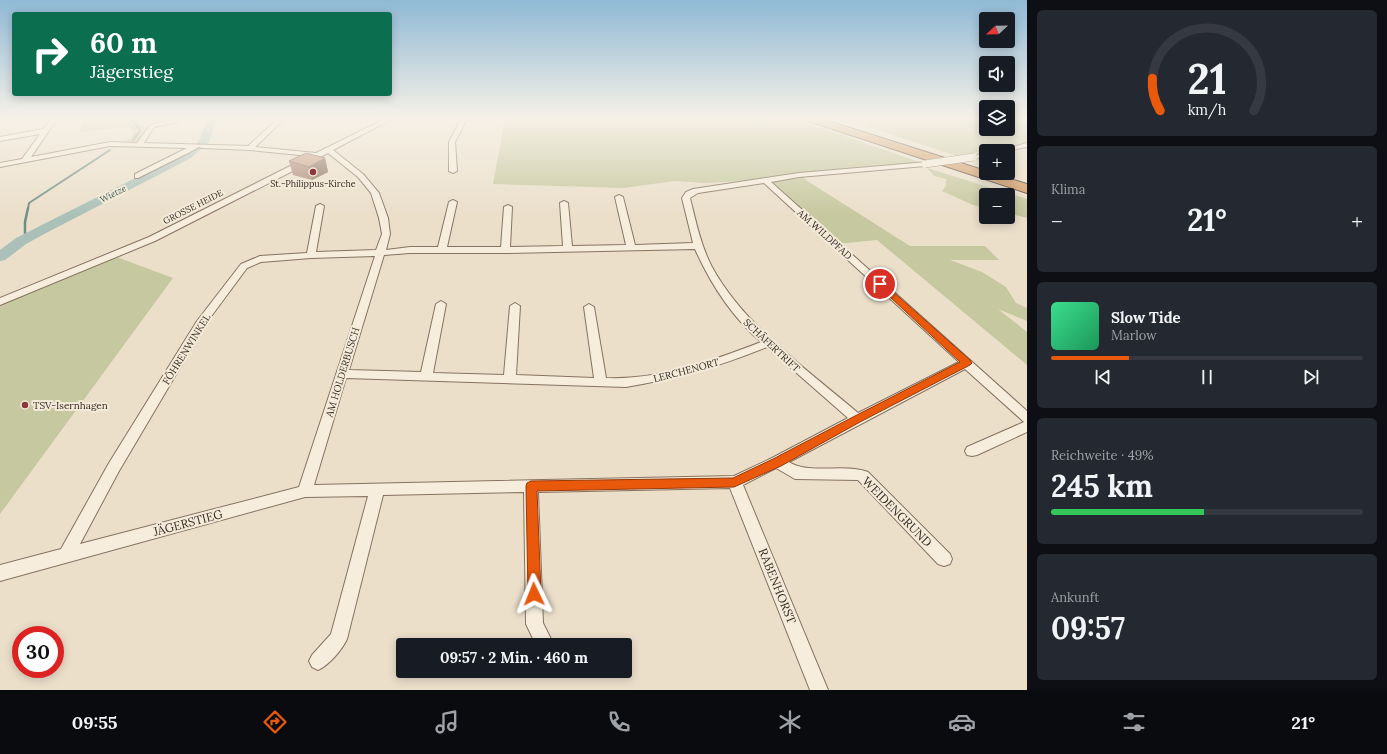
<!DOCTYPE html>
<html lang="de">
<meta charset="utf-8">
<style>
body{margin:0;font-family:Lora,serif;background:#242831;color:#f1f3f6;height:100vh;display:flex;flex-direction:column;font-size:15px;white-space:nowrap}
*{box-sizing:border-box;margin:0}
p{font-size:13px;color:#9ea1a6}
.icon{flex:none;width:22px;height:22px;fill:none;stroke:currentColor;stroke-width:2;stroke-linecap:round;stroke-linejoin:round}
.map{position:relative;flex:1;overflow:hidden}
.side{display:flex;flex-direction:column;gap:10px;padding:10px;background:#0d0f14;width:360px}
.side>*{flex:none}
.hud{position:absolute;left:12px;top:12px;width:380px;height:84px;border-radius:4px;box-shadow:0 2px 10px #0003;background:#0b6e4f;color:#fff;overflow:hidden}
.needle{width:26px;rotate:248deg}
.fabs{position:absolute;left:979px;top:12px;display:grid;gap:8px}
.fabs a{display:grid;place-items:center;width:36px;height:36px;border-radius:4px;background:#171b24;box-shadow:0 2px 10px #0003;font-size:20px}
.speed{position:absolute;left:12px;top:626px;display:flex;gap:8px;font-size:20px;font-weight:700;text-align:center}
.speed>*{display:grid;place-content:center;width:52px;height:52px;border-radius:50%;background:#171b24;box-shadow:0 2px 10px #0003;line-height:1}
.speed .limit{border:6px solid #d22;background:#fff;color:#111}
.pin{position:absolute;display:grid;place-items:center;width:34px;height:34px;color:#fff;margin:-17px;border:2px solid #fff;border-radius:50%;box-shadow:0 1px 4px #0007}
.me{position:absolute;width:44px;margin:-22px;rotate:358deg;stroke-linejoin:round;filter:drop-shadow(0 0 3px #0008)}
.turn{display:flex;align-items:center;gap:14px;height:84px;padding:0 12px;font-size:18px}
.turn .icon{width:52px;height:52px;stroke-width:2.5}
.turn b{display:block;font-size:28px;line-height:34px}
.big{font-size:30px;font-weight:700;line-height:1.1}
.side .tile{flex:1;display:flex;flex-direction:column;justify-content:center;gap:6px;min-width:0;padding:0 14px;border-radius:6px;background:#242831}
.side .dial{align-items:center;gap:0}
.dial svg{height:104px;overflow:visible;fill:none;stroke:#363941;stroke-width:7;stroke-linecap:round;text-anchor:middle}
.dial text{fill:#f1f3f6;stroke:none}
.song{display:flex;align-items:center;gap:12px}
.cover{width:48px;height:48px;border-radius:6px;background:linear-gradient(135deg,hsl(150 70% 55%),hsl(150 70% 35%))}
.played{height:4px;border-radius:2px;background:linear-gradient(90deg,#ea580c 25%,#363941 25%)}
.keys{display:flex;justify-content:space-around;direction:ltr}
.heat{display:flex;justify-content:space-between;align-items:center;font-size:22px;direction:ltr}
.charge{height:6px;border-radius:3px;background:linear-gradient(90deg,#34c759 49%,#363941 0)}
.trip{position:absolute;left:396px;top:638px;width:236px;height:40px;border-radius:4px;background:#171b24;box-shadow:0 2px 10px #0003;font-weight:700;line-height:40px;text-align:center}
.menu{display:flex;height:64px;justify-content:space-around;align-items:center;background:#090b0e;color:#9ea1a6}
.menu .icon{width:28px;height:28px}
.menu .on{color:#ea580c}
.menu b{font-size:18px;color:#f1f3f6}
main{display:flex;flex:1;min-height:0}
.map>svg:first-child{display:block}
.green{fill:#c6c89f}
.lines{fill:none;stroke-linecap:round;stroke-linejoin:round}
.stream-far1{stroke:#718e85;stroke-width:2}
.stream{stroke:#718e85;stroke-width:2.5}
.river{fill:#aac0b8;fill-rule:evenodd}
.street-casing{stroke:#867260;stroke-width:2}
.highway-casing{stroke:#544133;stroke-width:2}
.street{fill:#f6eddd;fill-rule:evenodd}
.highway{fill:#d19a64;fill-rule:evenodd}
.street-bridge-casing{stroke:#867260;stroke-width:8;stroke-linecap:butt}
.street-bridge{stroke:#f6eddd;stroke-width:7}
.wall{fill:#a98572}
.shaded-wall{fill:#8a6c5c}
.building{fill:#c59b84;stroke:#8a6c5c}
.route{fill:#ea580c;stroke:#983908}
.poi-dot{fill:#8f363c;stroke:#f3ead9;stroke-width:1.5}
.labels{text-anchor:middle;stroke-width:4;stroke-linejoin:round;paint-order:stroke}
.far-poi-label{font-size:9px;fill:#382b22;stroke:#f3ead9}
.far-water-label{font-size:9px;font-style:italic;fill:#335652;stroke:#f3ead9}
.far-street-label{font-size:9px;fill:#382b22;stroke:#f3ead9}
.street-label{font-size:10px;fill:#382b22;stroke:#f3ead9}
.poi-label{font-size:10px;fill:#382b22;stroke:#f3ead9;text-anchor:start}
.near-street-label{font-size:12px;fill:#382b22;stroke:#f3ead9}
</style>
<main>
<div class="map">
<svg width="1027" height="690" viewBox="0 0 1027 690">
<rect width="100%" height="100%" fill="#ebdfca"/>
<path class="green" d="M86,119H138L137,120L142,124V126L148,128L140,140L134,142L125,141L132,137L134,132L130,127L78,132Z
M505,119H800L804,122L925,164L800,175L809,182L910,246H985L999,260H950L982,272L1006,287L1016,303L1027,308V321L998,309L1027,332V365L877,240L836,244L765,180L705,183L674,181L624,188L493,184Z
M844,119H986V129H1008V119H1027V144L957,156Z
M927,168L1027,199V218L1008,213V195H986V208L973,205L942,191L946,186V179L934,176Z
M114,256L173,278L0,514V304Z"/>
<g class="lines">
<path class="stream-far1" d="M132,119L140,131L133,140
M28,209L29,203L110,150"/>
<path class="stream" d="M25,239V222L28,208"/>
<path class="river" d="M207,119H217L209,142L191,158L48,232L26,244L5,260L0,261V250L16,238L183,154L199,141Z"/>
<defs>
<path id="street" d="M51,119H57L31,157L110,142L137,143L150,125L175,119L177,120V122L154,127L144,143L248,146L278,119H284L255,147L316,153L385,119H392L333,150L363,174L379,193L388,218L390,234L386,250L410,247H438L449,202L453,200L457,202L447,247H501L504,207L508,205L512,207L510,247L563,246L560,203L564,201L568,203L572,246L626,245L615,197L619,195L623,197L635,245L693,243L682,198L686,192L693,189L799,173L928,162V166H925L799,177L771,182L1027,411V432L977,455L972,456L967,455L965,451L967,447L1024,422L965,369L789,462C810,475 843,463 868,472L950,554L952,559L950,564L944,566L938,564L858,480L795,479L776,468L743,485L828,690H810L730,488L538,492L543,623L554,645H536L526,624L524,492L383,495L347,639C342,650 329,665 318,670L312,667L309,661L312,655L331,634L368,496L305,497L0,581V565L61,549L109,463L197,321L241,264L260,256L307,253L316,206L320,204L324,206L316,252L376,250L382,234L379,218L371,193L358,177L328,153L155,241L0,305V298L149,237L310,156L250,150L202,148L199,147L188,153L138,178H135V174L187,148L110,146L0,167V163L22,159L40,134L0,141V137L43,129ZM764,183L959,362L858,413C808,370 744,326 712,267C701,246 696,222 690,198L698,193ZM695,249C710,283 732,317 761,342C712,361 659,380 606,378L594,307L589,304L584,307L594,378L516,375L520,306L515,303L510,306L504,375L433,373L446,304L441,301L436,304L421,372L349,370L384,255L410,253H505ZM375,256L299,487L80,544L119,471L207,322L247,268L261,262L311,258ZM767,347L848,418L772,458L734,476L314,485L346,378L626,387C675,379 721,366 767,347Z
M461,119H467L455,142L457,171L453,173L449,171V142Z
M1027,143V147L1008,151H998Z
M986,152V156L974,159L971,157Z"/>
<path id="highway" d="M806,119H822L986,171V173H991L1027,184V193L808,121Z"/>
</defs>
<use href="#street" class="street-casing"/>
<use href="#highway" class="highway-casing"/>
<use href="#street" class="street"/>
<use href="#highway" class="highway"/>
<defs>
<path id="street-bridge" d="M925,164L974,157"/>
</defs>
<use href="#street-bridge" class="street-bridge-casing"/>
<use href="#street-bridge" class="street-bridge"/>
</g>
<path class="wall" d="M325,158L328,172L312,180L293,175L289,161Z"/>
<path class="shaded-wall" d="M325,158L328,172L312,180L309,167Z"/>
<path class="building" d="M306,153L325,158L309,167L289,161Z"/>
<linearGradient id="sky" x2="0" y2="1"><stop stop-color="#8fb9d5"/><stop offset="0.55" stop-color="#f6f1e7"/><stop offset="1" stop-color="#f6f1e7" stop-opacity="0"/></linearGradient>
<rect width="1027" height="215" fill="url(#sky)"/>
<path class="route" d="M880,281L882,282L970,360L972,363L970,365L860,422L781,466L734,487L537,491L541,594L539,598L534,600L530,598L528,594L526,486L527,483L531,481L733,478L773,459L853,417L960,362L877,285V282Z"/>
<g class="poi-dot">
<circle cx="313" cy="172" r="4"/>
<circle cx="25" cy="405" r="4"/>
</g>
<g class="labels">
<g class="far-poi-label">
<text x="313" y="187">St.-Philippus-Kirche</text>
</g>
<g class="far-water-label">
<text transform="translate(113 194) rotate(-27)" y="3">Wietze</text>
</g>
<g class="far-street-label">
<text transform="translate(193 207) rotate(-27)" y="3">GROSSE HEIDE</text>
</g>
<g class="street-label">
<text transform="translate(825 234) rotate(42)" y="4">AM WILDPFAD</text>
<text transform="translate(772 345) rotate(43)" y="4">SCHÄFERTRIFT</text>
<text transform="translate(186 349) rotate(-58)" y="4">FÖHRENWINKEL</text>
<text transform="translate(686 370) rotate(-15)" y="4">LERCHENORT</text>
<text transform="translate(342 372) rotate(-73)" y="4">AM HOLDERBUSCH</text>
</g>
<g class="poi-label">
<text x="33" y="409">TSV-Isernhagen</text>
</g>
<g class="near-street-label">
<text transform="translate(897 512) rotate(45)" y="4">WEIDENGRUND</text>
<text transform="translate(188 523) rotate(-15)" y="4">JÄGERSTIEG</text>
<text transform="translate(777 586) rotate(68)" y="4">RABENHORST</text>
</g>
</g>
</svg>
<div class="fabs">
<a><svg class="needle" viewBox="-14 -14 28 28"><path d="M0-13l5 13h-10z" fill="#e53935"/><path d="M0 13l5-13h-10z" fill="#9ea1a6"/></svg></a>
<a><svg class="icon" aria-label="sound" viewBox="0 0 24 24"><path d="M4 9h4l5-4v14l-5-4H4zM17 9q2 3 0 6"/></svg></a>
<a><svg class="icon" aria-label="layers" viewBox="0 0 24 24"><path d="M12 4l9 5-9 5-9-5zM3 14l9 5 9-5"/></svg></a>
<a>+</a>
<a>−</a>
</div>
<div class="speed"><div class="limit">30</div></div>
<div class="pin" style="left:880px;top:284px;background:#d93025"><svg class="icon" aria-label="arrive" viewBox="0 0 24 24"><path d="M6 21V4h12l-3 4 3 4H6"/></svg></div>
<svg class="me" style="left:534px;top:594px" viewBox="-20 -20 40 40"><path d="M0-17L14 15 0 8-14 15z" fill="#ea580c" stroke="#fff" stroke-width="4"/></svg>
<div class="trip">09:57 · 2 Min. · 460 m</div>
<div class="hud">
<div class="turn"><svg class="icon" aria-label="right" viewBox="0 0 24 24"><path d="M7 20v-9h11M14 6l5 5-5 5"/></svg><div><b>60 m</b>Jägerstieg</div></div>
</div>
</div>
<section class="side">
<div class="tile dial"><svg viewBox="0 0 100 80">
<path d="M14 69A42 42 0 1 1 86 69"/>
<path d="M14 69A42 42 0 0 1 8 44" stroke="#ea580c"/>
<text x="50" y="56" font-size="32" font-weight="700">21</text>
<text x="50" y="72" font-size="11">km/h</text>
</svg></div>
<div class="tile"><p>Klima</p>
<div class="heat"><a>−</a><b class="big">21°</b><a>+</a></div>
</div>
<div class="tile">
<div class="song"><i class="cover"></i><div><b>Slow Tide</b><p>Marlow</p></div></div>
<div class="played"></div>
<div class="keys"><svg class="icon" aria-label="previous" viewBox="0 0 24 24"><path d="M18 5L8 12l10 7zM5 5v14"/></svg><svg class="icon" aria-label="pause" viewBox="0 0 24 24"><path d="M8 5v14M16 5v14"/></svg><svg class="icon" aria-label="next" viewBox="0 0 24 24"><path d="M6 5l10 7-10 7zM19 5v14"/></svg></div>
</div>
<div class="tile"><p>Reichweite · 49%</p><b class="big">245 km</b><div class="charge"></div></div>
<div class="tile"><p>Ankunft</p><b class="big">09:57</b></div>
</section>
</main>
<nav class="menu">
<b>09:55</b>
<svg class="icon on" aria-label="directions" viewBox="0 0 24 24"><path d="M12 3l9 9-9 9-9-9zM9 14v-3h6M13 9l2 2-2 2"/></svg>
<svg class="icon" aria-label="music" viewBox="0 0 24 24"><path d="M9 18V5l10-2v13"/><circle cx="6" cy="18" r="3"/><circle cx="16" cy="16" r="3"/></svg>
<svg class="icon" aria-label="phone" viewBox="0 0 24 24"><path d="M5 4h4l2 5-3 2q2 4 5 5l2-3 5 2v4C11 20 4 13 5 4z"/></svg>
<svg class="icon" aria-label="climate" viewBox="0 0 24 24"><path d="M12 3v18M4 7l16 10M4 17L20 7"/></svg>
<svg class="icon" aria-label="car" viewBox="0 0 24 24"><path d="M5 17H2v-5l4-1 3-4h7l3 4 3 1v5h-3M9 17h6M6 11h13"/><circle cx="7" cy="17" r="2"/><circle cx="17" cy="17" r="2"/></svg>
<svg class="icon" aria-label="filters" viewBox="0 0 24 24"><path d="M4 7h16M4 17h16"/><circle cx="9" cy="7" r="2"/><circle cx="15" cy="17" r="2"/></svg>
<b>21°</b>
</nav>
